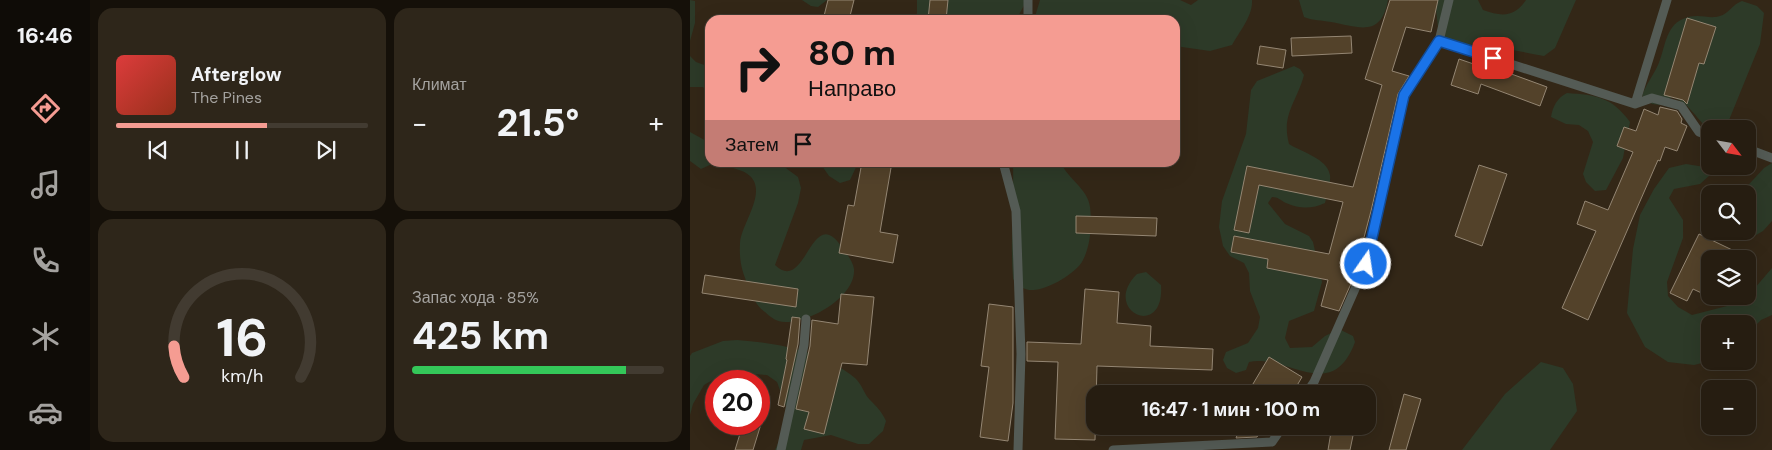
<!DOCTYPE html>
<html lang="ru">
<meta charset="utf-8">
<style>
body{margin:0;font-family:"DM Sans",sans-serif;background:#2e261a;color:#f1f3f6;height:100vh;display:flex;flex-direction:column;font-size:19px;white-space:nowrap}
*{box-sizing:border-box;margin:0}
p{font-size:16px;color:#a4a29f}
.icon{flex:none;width:28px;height:28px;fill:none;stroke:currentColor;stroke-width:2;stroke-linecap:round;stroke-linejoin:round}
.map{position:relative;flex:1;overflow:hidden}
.sheet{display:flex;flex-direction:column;gap:8px;padding:8px;background:#151009;width:600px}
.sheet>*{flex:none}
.guide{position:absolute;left:15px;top:15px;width:475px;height:152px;border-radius:15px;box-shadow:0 5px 20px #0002,0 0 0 1px #423b31;background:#f59c92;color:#111;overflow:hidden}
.needle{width:32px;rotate:121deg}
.fabs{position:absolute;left:1011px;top:120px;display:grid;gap:10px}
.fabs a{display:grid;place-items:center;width:55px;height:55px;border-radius:10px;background:#261d11;box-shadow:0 5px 20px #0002,0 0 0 1px #423b31;font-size:25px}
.speed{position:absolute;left:15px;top:370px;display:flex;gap:10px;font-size:25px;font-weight:700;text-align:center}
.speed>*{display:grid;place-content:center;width:65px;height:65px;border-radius:50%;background:#261d11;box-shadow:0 5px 20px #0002,0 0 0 1px #423b31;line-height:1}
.speed .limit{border:8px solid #d22;background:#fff;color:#111}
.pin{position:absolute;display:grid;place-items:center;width:42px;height:42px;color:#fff;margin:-21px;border-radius:10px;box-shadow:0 2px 8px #0006}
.me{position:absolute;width:55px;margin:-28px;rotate:13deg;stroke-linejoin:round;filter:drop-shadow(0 0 4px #0008)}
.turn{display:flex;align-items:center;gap:18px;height:105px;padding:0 20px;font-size:22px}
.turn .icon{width:65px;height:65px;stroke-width:2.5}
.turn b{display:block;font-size:35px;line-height:42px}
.then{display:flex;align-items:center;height:48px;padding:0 20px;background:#0003;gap:10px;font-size:19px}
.big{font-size:38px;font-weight:700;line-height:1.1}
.sheet .widget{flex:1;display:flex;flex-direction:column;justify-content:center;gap:8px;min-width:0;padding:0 18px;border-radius:15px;background:#2e261a}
.sheet .dial{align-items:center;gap:0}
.dial svg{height:130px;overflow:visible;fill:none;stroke:#423b31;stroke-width:7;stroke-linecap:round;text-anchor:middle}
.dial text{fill:#f1f3f6;stroke:none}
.song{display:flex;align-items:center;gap:15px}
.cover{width:60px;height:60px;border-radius:8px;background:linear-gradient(135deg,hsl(0 70% 55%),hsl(10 70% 35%))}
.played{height:5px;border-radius:2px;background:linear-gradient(90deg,#f59c92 60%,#423b31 60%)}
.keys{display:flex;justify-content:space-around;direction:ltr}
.heat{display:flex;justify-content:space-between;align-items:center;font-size:28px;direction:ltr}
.charge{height:8px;border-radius:4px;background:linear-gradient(90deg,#34c759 85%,#423b31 0)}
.sheet .tiles{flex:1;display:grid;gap:8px;grid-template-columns:repeat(2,1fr)}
.trip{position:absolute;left:396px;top:385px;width:290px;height:50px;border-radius:15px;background:#261d11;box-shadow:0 5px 20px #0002,0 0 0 1px #423b31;font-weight:700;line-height:50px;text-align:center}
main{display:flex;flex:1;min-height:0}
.menu{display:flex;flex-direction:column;width:90px;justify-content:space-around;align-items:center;background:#0f0c07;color:#a4a29f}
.menu .icon{width:35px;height:35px}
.menu .on{color:#f59c92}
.menu b{font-size:22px;color:#f1f3f6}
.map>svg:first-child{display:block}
.green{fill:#2d3a28}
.building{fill:#53422a;stroke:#948673}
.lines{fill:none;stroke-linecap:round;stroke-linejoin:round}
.service{stroke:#545b55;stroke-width:9}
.route-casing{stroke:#114b97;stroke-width:12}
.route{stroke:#1a73e8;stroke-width:9}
</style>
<main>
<nav class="menu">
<b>16:46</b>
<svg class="icon on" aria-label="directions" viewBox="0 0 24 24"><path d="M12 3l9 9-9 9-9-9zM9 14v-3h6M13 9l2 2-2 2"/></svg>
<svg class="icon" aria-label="music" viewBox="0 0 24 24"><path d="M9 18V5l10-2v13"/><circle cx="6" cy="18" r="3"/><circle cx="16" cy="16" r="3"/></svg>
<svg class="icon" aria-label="phone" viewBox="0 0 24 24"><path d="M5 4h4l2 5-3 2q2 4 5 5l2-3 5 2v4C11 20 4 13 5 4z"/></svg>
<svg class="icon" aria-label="climate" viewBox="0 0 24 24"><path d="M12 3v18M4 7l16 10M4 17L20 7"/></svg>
<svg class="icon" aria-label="car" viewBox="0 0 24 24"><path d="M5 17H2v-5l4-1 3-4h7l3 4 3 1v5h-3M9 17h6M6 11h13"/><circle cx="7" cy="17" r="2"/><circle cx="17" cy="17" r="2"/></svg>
</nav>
<section class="sheet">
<div class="tiles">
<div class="widget">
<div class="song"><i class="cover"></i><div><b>Afterglow</b><p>The Pines</p></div></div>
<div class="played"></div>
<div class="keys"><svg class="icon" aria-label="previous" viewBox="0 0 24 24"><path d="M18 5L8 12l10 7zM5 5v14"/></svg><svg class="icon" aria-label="pause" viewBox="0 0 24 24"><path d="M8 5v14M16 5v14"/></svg><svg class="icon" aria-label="next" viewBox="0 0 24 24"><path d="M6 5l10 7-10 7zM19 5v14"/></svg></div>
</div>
<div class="widget"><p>Климат</p>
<div class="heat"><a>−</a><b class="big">21.5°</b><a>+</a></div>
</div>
<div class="widget dial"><svg viewBox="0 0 100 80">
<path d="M14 69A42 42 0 1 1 86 69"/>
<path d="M14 69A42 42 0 0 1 8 50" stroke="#f59c92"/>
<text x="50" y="56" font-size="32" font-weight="700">16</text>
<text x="50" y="72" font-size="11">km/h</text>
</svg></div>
<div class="widget"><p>Запас хода · 85%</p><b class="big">425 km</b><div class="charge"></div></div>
</div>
</section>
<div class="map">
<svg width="1082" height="450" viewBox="0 0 1082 450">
<rect width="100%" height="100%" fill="#332717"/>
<path class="green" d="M0,0L5,1V23L0,41Z
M112,0H137L128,7L121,6Z
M227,0H337L326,20H224L227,13Z
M350,0H490L501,5L508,0H562C563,16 549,32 542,45L520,51L485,46V20H344Z
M609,0H698C691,38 669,27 641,22C631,20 624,21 614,17Z
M745,0H788L793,10C812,17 825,17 836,0H886L865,48L854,56C837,53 820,49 803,47C784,45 766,48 749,37Z
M1052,1L1067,6L1074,13L1070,44L1037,125L1032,129H1019C1005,118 1000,103 982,97L970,105L962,104L952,96C956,84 963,76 968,65C975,50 975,26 993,19C1009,12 1018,20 1030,16C1038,14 1043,4 1052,1Z
M0,56L6,62L20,67V94L13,87H0Z
M604,66L610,69L614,75C607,102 591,114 599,144C611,152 637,158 640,175C641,183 637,195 635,203C622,209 610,209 596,203C590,200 588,197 582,197L578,203L595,224L619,236L623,242L632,282L624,311L599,321L595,338L600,348L622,347L635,336L649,329L663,336L665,342C642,405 596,353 559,362L556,370L546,373L537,368L533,360L536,352L558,343L568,328L570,317L560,291L559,273L554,263L540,256L533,246L529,227L532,201L556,134L561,90L567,81Z
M877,93C906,95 922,97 940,122L933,158L916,190L905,191L896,182L893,174L903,142L898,131L889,125L876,124L861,117C863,106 867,98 877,93Z
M0,132L20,143V162L23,163L22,164L11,169L0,161Z
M33,163H89L108,177L111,188L108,203L85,265C116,295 121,203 151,246C156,253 163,261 164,269C166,297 119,323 95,322C87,322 80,317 75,312C66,306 63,297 59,287C52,273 49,260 50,244C50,225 78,193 60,176C53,169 41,169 33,163Z
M130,163H168L160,180L150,183L139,176Z
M323,163H371C378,179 398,189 400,207C402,223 401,245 393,260C387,273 356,291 342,290C333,290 328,285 323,279C320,240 324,202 323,163Z
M1082,163V221L1073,231L1061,238L1049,235L1046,231H1058V194H1050L1074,168Z
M996,164L1015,167L1020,175L1010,184L984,189L979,198L993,220V238L977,282L978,296L988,307L1002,315L1037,306L1053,296H1058L1082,268V315L1071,320L1058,333V324H1020V361L1004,365L978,362L955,347L937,313L943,249L950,215L964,189L979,168Z
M456,272L471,285C475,341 410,311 447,274Z
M47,340C89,343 132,351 165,378C172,384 174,394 180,400C187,407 192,412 196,421L193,431L179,444H168L141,435L114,440L111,450H85L95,428L98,412L87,382L77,375L36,372L14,385L3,404L0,415V356L2,353L33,341Z
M851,362L873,368L883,384L887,411L860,450H772L815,394Z"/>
<path class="building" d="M138,0H164L159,20H133Z
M240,0H258L256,20H238Z
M700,0H748L741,32L716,27L702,71L719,76L708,94L681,211L663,279L649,311L631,306L638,280L577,268L578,259L541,252L544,236L639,254L653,202L569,185L559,233L544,230L557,166L663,187L692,85L675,79Z
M997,18L1026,27L1014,64L1009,63L997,104L993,100L974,95Z
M661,36L662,53L602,56L601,38Z
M570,46L596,50L593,68L567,64Z
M769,59L804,71L805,68L857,87L850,106L791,84L788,94L761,85Z
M970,107L987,111L992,119L991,123L997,126L987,151L975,147L970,161L968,160L898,320L872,308L906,231L887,224L895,201L918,210L943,152L927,146L934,127L946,131L954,109L968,115Z
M172,162H202L190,232L208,235L203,263L149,253L158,205L164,206Z
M789,165L817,174L792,246L765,236Z
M386,216L467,218L466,236L386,233Z
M1009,234L1061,259H1020V297L1003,289L997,301L980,293Z
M15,275L108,289L106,307L12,293Z
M395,289L429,292L427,323L461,326L460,346L523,349L522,370L407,366L405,440L365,439L368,362L337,361V342L391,344Z
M151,294L184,297L177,365L152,363L134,434L114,429L119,412L106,409L120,346L122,320L148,324Z
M299,304L323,307V403L318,441L290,437L299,367L291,366Z
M102,317L110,318L108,344L94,407L88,405L97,360L96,359Z
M579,357L612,377L602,394H557Z
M714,394L731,399L716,450H699Z
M53,424H71L63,450H45Z
M551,426H573L567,437L546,438Z
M642,426H665L660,450H638Z"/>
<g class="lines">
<path class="service" d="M338,20V0
M749,41L945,104L977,0
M945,104L962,98L991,106L1009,132L1020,136
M1058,149L1082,158
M313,162L326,211L331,354L328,450
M616,394L624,382L676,264L714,95L749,41L759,0
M582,442L593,426
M91,450L114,345L116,319
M423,450L582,442"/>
</g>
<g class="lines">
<defs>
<path id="route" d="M676,264L714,95L749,41L803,58"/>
</defs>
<use href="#route" class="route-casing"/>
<use href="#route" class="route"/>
</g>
</svg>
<div class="fabs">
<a><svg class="needle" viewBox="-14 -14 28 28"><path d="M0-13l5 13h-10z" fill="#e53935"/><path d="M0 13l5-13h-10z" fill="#a4a29f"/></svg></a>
<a><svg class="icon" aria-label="search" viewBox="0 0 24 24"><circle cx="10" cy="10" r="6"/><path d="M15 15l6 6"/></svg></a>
<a><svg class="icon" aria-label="layers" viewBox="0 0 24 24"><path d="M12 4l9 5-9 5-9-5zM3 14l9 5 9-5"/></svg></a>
<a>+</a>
<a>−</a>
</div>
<div class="speed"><div class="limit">20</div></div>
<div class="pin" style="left:803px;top:58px;background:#d93025"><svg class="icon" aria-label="arrive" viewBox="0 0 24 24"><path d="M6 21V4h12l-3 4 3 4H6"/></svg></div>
<svg class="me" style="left:676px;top:264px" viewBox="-20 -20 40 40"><circle r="17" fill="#1a73e8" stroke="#fff" stroke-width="3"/><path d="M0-11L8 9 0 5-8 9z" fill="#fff"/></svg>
<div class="trip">16:47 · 1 мин · 100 m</div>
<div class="guide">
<div class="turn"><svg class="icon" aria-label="right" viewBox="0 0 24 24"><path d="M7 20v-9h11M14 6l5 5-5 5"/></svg><div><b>80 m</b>Направо</div></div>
<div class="then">Затем<svg class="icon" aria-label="arrive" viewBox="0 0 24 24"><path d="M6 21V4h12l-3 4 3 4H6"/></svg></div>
</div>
</div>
</main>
